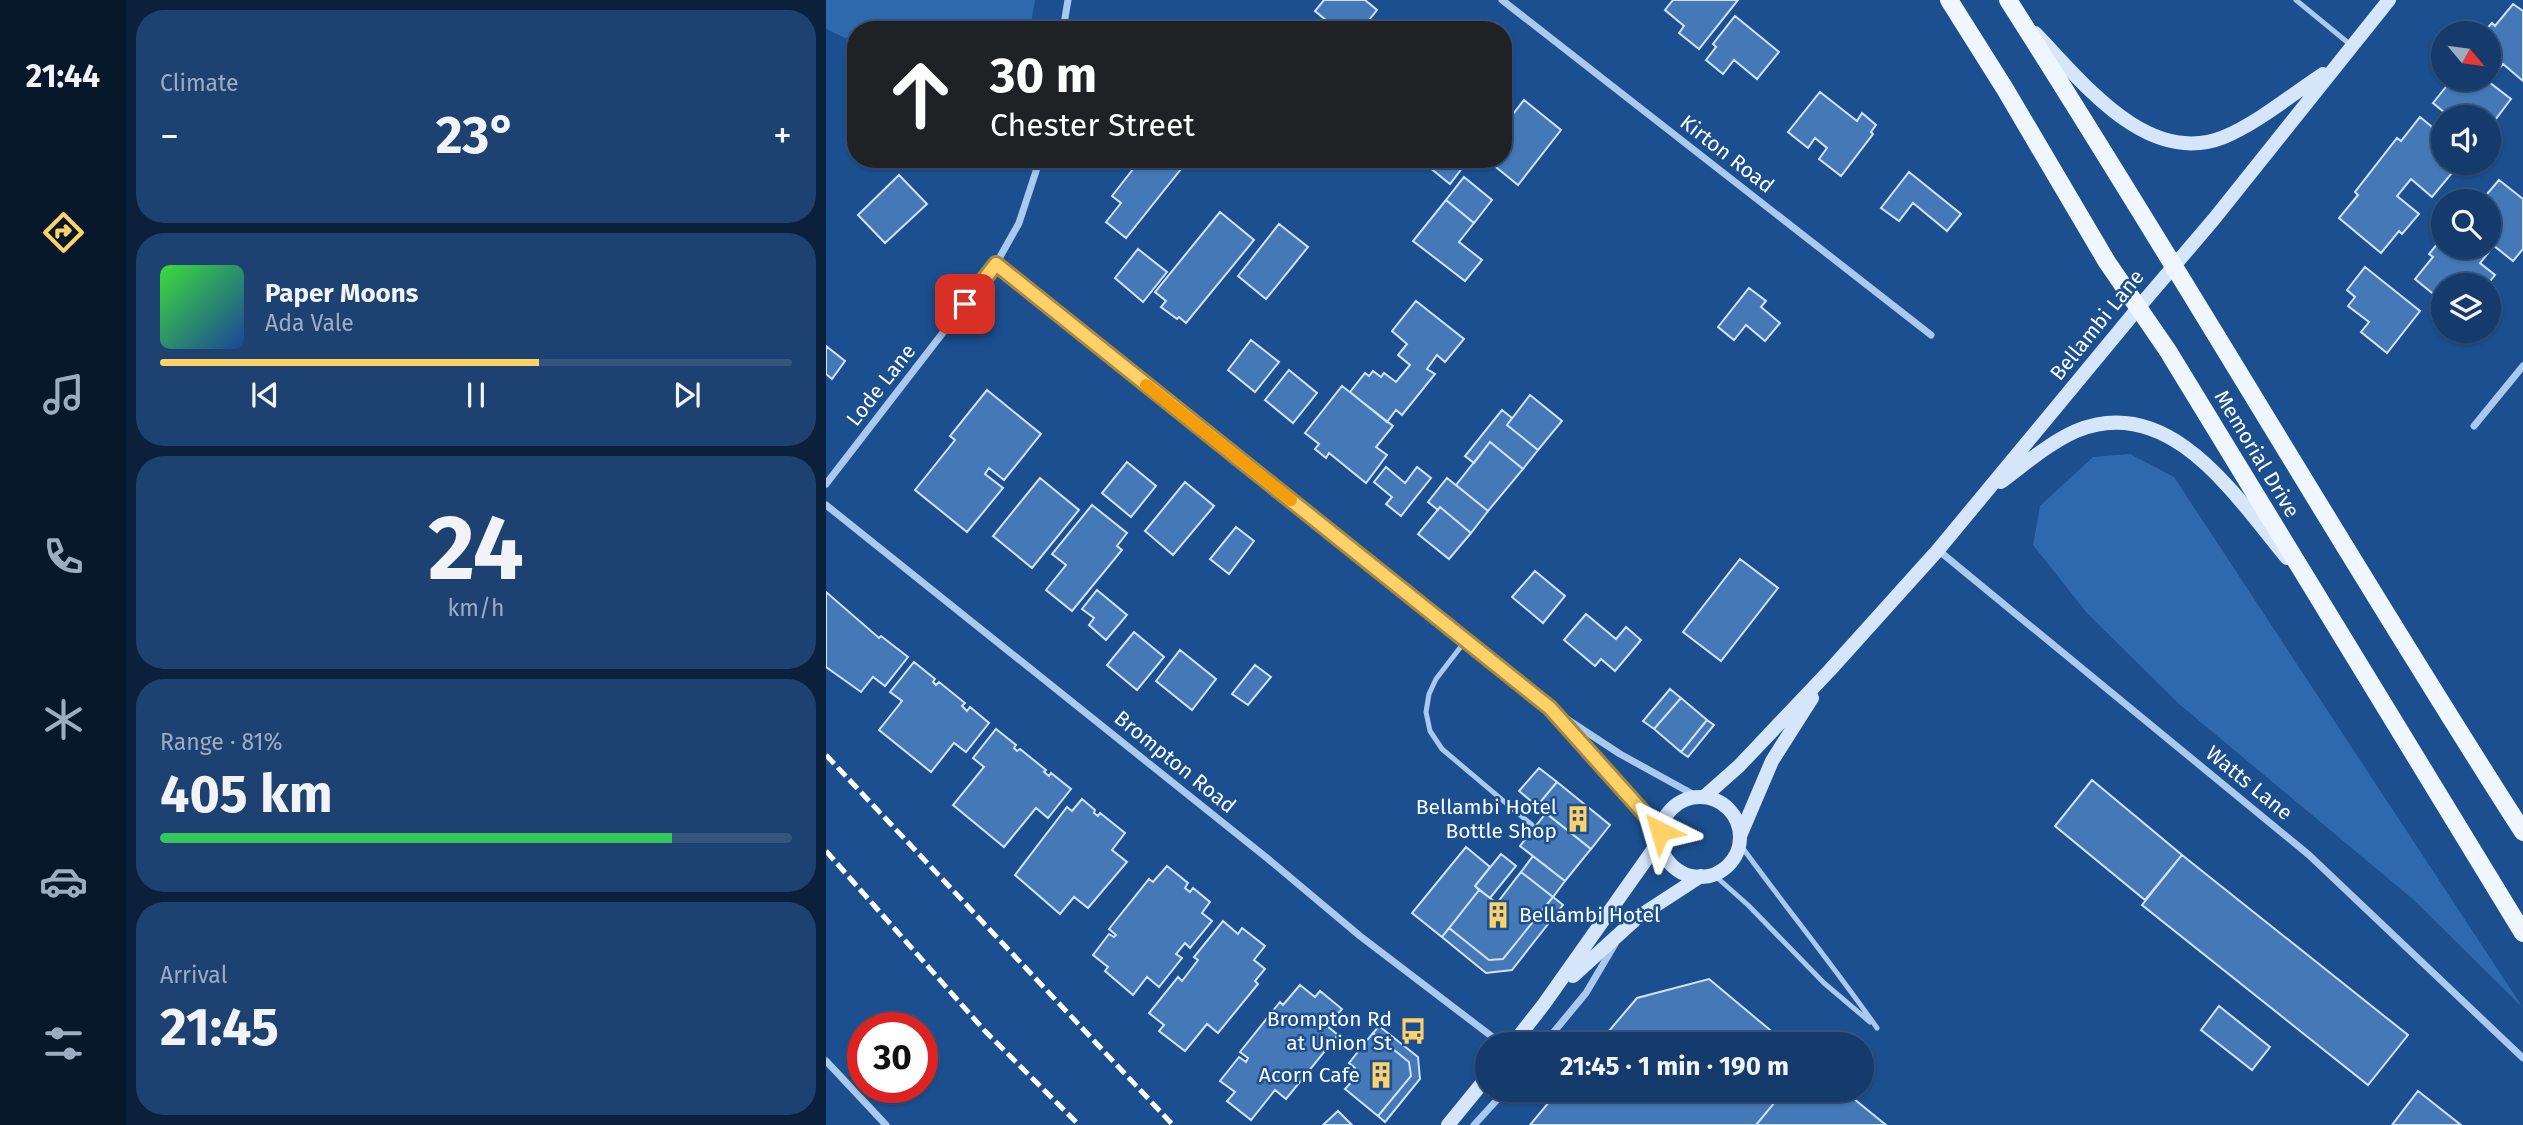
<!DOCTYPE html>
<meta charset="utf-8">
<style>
body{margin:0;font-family:"Fira Sans",sans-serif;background:#1d4271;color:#f1f3f6;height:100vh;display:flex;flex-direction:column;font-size:26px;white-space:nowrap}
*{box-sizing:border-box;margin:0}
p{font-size:23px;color:#9dadc1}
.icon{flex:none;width:38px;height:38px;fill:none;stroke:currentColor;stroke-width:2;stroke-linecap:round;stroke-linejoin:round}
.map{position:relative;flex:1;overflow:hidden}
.drawer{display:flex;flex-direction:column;gap:10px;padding:10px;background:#0b203b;width:700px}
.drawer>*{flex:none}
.guide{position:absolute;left:21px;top:21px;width:665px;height:147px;border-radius:28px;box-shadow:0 2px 5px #0004,0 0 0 2px #33557e;background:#202124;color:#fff;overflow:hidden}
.needle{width:46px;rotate:119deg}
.buttons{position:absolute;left:1605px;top:21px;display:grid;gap:14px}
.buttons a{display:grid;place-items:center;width:70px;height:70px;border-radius:50%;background:#143b6b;box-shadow:0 2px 5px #0004,0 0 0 2px #33557e;font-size:35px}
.speed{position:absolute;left:21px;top:1012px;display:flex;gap:14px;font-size:35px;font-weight:700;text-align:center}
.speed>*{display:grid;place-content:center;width:91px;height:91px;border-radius:50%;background:#143b6b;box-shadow:0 2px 5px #0004,0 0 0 2px #33557e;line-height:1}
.speed .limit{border:10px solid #d22;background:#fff;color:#111}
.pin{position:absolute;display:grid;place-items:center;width:60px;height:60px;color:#fff;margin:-30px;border-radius:14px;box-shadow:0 4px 10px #0006}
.me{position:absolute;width:77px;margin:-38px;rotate:320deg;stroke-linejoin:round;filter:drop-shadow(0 0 5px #0008)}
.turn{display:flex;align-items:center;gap:24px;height:147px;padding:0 28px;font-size:32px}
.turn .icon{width:91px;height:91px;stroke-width:2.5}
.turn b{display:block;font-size:49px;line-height:60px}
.big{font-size:52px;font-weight:700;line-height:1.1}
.drawer .card{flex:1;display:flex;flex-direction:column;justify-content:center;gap:10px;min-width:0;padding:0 24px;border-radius:28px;background:#1d4271}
.drawer .dial{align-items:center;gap:0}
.dial b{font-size:91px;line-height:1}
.song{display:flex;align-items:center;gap:21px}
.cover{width:84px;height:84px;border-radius:10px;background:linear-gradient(135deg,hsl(120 70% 55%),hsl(220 70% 35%))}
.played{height:7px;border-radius:4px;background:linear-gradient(90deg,#ffd166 60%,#33557e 60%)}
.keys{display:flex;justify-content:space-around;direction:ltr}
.heat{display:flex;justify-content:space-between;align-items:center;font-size:38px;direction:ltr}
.charge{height:10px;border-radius:5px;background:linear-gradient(90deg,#34c759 81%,#33557e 0)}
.trip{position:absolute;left:649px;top:1032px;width:399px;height:70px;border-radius:35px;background:#143b6b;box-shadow:0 2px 5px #0004,0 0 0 2px #33557e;font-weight:700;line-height:70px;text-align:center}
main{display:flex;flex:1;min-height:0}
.tabs{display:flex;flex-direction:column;width:126px;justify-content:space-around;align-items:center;background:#08182b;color:#9dadc1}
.tabs .icon{width:49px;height:49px}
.tabs .active{color:#ffd166}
.tabs b{font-size:32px;color:#f1f3f6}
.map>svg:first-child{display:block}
.green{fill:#2e69ad}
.building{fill:#4478b7;stroke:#cfe3fa;stroke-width:2}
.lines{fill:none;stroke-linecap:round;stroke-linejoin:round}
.service{stroke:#a9c9ee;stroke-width:5}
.minor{stroke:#a9c9ee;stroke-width:7}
.secondary{stroke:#d6e6fa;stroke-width:14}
.primary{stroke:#f0f6ff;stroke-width:18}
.rail{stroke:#fff;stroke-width:5;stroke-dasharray:12 5;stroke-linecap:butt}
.route-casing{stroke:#a68842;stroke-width:18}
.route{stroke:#ffd166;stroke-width:12}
.slow{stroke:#f59e0b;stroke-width:12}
.labels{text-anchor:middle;stroke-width:5;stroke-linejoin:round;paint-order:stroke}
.street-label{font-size:21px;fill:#fff;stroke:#1b4f8f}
.poi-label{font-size:21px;fill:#fff;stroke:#1b4f8f;text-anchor:end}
</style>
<main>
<nav class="tabs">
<b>21:44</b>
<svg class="icon active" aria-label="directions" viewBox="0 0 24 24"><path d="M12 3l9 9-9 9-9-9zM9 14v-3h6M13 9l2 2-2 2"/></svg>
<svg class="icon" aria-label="music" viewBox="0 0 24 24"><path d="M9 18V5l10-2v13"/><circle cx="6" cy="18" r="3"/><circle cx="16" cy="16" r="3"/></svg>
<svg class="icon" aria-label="phone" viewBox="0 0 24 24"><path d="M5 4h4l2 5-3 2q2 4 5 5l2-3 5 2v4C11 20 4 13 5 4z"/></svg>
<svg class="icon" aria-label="climate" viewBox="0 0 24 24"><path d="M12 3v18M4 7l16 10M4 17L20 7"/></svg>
<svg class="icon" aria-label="car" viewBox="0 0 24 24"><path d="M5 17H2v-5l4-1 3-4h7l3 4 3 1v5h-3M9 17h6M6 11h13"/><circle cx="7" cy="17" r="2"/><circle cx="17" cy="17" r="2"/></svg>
<svg class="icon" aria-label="filters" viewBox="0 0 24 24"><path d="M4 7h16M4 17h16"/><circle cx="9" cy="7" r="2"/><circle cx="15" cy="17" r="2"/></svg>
</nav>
<section class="drawer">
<div class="card"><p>Climate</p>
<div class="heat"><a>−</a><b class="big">23°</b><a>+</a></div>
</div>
<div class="card">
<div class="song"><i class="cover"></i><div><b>Paper Moons</b><p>Ada Vale</p></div></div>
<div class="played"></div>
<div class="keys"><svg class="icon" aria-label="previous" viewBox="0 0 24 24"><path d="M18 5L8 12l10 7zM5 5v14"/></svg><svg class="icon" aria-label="pause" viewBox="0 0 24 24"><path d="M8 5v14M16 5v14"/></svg><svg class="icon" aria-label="next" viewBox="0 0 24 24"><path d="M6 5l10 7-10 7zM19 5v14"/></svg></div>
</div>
<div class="card dial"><b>24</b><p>km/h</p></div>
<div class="card"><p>Range · 81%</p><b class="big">405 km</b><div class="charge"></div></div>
<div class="card"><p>Arrival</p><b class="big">21:45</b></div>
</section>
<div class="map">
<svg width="1697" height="1125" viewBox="0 0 1697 1125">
<rect width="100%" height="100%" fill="#1b4f8f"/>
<path class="green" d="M0,0H209L204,30H30V43L0,29Z
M1304,454L1348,477L1697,1008L1589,901L1353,704L1261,613L1207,545L1214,506L1267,457Z"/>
<path class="building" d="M498,0H539L551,10L535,30H512L489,11Z
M847,0H912L873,49L853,33L858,26L839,10Z
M1687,4L1697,11V81L1677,64L1663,82L1685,99L1669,120L1665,117L1662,120V117H1624L1607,103L1623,83L1619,80L1662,79V33H1657L1666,23L1669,26Z
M909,16L953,52L931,79L908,60L897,74L880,60L890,47L887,44Z
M994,92L1031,121L1036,113L1050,125L1045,132L1047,134L1015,176L993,159L1001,148L989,138L982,148L962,132Z
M698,100L735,130L692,185L660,159H677V127Z
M1594,117L1617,136V163H1626L1621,169L1626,173L1606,197L1585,179L1571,196L1593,214L1576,234L1573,231L1555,253L1513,218L1532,195L1529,192L1571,138L1575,141Z
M315,159H363L300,238L280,222L295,203L286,196Z
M593,159H643L624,184Z
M1083,172L1135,214L1121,231L1087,203L1073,221L1055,208Z
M73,175L101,204L59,243L32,215Z
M638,177L666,200L648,223L620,200Z
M1673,180L1697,199V249L1687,261L1668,246L1654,263L1669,275L1661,285H1617V302L1589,279L1607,257L1603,254L1616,238L1617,247H1662V201H1655Z
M620,200L648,223L633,242L656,260L639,281L587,241Z
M394,212L428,240L360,323L353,317L351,319L335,307L340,301L329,292Z
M453,224L482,247L440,299L412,276Z
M312,249L341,272L317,302L289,278Z
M1539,267L1594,311L1561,353L1535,332L1543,322L1522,306L1529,297L1521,290Z
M923,288L940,301L935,307L954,323L939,341L920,325L908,340L892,327Z
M590,301L638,339L619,362L611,355L601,369L609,374L576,415L570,410L561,422L524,392L539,373L543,376L547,371L555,377L558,373L570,382L584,365L572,355L581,344L566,331Z
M425,340L453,362L429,392L402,370Z
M0,346L19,361L6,379L0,374Z
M463,370L491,393L467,423L439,400Z
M516,386L567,426L550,447L561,455L540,483L503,453L500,458L489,449L493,444L479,433Z
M161,390L215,434L178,480L163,468L159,474L177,488L141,532L89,490L129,440L124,436Z
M704,395L736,421L712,450L681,425Z
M676,410L686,418L681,425L712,450L697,469L664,442L648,463L639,456Z
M664,442L697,469L662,511L630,485Z
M301,462L330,486L305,517L276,493Z
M560,467L579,483L591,467L605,478L575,516L560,504L566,497L548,482Z
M214,478L253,510L206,568L167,536Z
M621,478L662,511L645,533L614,507L612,510L602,502Z
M359,482L388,506L347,555L319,531Z
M266,505L301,533L291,546L296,550L246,611L220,590L240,565L226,554Z
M614,507L645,533L623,559L592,534Z
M410,527L428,541L403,574L384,559Z
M914,559L952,588L895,661L857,632Z
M709,571L739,596L717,623L686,597Z
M271,590L301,615L280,640L263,625L268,618L256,609Z
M0,592L53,638L55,636L82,657L59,686L47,677L35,692L0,667Z
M760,614L790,639L800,627L815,640L789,671L775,659L769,666L738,640Z
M308,632L338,657L311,690L281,665Z
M354,650L390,679L366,710L330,681Z
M88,662L109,679L107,682L110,685L113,682L139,703L136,706L141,711L144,707L163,723L140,752L128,743L105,772L53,730L76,701L64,692Z
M429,665L445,677L422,705L406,694Z
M844,689L855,698L828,729L817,721Z
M855,698L881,720L855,752L828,729Z
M881,720L888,725L862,757L855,752Z
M170,729L190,745L188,748L191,751L194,749L220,770L218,772L223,776L225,773L245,789L222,818L210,808L178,847L127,805L158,767L147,758Z
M713,768L731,782L711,806L693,791Z
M1266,780L1356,855L1319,900L1229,826Z
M731,782L784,825L765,849L711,806Z
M256,799L269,810L268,813L272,816L274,813L299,833L286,850L301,862L262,908L248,897L234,914L189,875L241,807L246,811Z
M720,813L765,849L739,881L694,846Z
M640,847L664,867L649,886L653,890L616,937L586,913Z
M675,854L690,866L664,898L649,886Z
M1356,855L1582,1035L1542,1085L1316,905Z
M707,856L739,881L727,897L695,872Z
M341,866L362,883L359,888L364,892L367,888L384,902L376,913L386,921L364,948L359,943L350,954L356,958L333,987L321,977L307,995L279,971L282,967L267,955L283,934L288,937L290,935L283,929L323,879L327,882Z
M695,872L727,897L677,959L663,960L623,928L653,890L671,903Z
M727,897L737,905L686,970L660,973L616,937L623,928L663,960L677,959Z
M727,897L737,905L686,970L660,973L616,937L623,928L663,960L677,959Z
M397,921L412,934L416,928L439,946L428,960L439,969L429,981L432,984L392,1033L381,1024L359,1051L333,1031L338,1025L323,1013L352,977L356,981L372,960L368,957Z
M883,979L962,1045H771L811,998Z
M474,985L489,997L494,991L516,1009L501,1026L512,1035L460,1099L449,1090L425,1120L401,1101L409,1092L394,1081L413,1057L420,1062L422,1058L414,1052L454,1002L457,1005Z
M1393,1006L1444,1047L1426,1070L1375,1030Z
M553,1026L592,1057L594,1079L559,1122L552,1116L585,1076L583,1062L547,1033Z
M547,1033L583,1062L585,1076L552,1116L519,1089L529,1078L524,1074L529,1068L523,1063Z
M733,1090H959L930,1125H704Z
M959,1090H1017L1060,1125H930Z
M1592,1091L1635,1125H1566Z
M512,1111L526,1125H497Z"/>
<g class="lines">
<path class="service" d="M1470,0L1526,46
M640,640L610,679L603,694L600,712L604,731L616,749L706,825
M913,843C958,905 1007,965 1051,1028
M887,874L922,905L998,983L1044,1022"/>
<path class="minor" d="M676,0L1105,335
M237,30L242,0
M170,264L724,708L794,754L872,797
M1648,426L1697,366
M0,484L170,264L193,223L214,159
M0,505L441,858L534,936L677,1045
M1112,550L1483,855L1697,1058
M732,716L834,831
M717,1045L760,993L789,944
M0,1061L60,1125
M648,1125L680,1090"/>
<path class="secondary" d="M1209,33C1256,81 1321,168 1398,137C1433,122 1465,95 1497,74
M1175,482C1199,464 1223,443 1250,431C1344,392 1410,497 1461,558
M878,797L913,766L1004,670L1112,550L1313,307L1388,219L1563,0
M834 837a40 40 0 1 1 80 0a40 40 0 1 1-80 0Z
M914,836L946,761L986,698
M747,976L812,917L875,876
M686,1045L718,1004L834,840
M622,1125L662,1076"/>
<path class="primary" d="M1123,0L1179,89L1281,262L1342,351L1697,933
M1182,0C1358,275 1521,558 1697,832"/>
<path class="rail" d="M0,755L347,1125
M0,851L158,1030L253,1125"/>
</g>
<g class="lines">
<defs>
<path id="route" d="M139,304L170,264L724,708L834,831"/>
</defs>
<use href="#route" class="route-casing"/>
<use href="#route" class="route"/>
<path class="slow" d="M320,385L465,500"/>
</g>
<defs>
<symbol id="building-bare" viewBox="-9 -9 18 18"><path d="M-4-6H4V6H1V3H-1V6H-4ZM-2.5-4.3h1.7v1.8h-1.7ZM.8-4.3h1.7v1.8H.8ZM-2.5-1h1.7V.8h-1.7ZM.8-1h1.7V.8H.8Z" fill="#ffd166" stroke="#1b4f8f" stroke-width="2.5" paint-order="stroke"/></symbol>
<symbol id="bus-bare" viewBox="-9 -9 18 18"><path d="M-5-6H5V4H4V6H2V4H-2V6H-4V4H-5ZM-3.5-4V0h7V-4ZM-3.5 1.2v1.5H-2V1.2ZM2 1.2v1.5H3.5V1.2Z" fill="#ffd166" stroke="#1b4f8f" stroke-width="2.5" paint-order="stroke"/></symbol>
</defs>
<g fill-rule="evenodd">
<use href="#building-bare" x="733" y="800" width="38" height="38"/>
<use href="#building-bare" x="653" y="896" width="38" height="38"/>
<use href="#bus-bare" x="568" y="1012" width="38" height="38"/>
<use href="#building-bare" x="536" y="1056" width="38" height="38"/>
</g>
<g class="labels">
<g class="street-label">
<text transform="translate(901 154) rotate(38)" y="7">Kirton Road</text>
<text transform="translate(1271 325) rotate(-51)" y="7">Bellambi Lane</text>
<text transform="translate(55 385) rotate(-52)" y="7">Lode Lane</text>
<text transform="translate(1431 454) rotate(59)" y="7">Memorial Drive</text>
<text transform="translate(349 762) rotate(39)" y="7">Brompton Road</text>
<text transform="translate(1423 783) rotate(39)" y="7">Watts Lane</text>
</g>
<g class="poi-label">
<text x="731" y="814">Bellambi Hotel<tspan x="731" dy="24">Bottle Shop</tspan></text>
<text x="693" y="922" text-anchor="start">Bellambi Hotel</text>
<text x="566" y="1026">Brompton Rd<tspan x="566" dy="24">at Union St</tspan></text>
<text x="534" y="1082">Acorn Cafe</text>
</g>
</g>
</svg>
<div class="buttons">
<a><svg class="needle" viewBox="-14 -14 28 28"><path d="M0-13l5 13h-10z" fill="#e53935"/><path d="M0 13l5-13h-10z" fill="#9dadc1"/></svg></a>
<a><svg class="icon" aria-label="sound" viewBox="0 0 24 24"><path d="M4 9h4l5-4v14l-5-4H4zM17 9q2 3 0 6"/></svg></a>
<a><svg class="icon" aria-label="search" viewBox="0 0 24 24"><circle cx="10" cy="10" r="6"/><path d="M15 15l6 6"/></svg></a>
<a><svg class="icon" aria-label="layers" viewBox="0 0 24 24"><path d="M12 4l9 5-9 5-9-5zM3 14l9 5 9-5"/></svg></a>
</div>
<div class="speed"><div class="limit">30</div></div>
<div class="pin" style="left:139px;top:304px;background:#d93025"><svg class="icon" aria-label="arrive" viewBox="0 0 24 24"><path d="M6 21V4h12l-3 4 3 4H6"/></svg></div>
<svg class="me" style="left:834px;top:831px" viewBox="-20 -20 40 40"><path d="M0-17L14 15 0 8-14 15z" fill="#ffd166" stroke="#fff" stroke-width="4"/></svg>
<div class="trip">21:45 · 1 min · 190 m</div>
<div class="guide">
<div class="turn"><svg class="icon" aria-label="ahead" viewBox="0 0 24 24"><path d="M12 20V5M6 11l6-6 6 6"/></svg><div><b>30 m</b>Chester Street</div></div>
</div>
</div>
</main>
